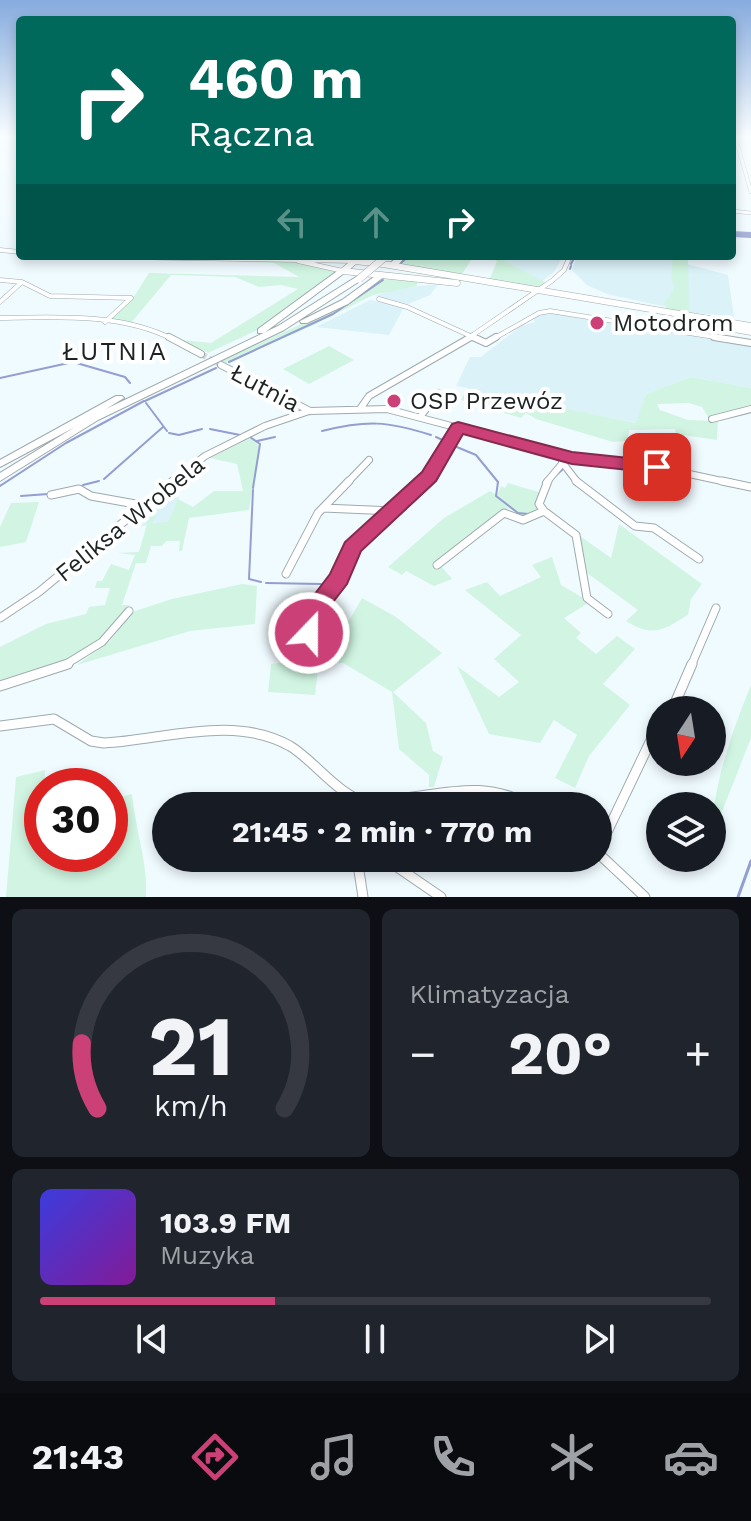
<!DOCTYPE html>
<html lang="pl">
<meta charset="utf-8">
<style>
body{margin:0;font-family:"Work Sans",sans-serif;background:#20242c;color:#f1f3f6;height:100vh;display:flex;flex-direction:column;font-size:30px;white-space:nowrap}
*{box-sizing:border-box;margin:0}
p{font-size:26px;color:#9ea1a6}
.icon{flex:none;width:44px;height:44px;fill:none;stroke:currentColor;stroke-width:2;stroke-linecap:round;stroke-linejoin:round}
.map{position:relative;height:897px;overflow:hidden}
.sheet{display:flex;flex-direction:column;gap:12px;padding:12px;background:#0d0f14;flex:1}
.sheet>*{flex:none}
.banner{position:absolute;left:16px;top:16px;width:720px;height:244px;border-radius:8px;box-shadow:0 4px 12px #0003;background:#00695c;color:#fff;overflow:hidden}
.needle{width:52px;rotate:192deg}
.fabs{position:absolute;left:646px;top:696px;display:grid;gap:16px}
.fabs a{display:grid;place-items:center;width:80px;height:80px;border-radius:50%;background:#171b24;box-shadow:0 4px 12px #0003;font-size:40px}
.speed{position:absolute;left:24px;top:768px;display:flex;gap:16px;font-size:40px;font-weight:700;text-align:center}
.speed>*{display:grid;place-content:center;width:104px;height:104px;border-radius:50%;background:#171b24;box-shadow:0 4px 12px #0003;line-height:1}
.speed .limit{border:12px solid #d22;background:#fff;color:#111}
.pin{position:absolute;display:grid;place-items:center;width:68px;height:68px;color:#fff;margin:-34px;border-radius:16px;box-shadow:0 4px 12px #0006}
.me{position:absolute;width:88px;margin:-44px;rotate:22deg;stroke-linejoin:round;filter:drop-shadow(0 0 6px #0008)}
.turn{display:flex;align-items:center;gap:28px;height:168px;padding:0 40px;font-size:36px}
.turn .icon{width:104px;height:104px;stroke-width:2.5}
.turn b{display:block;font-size:56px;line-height:68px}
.lanes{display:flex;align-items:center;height:76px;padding:0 40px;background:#0003;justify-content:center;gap:40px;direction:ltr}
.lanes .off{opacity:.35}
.big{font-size:60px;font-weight:700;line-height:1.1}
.sheet .card{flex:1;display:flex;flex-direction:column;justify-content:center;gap:12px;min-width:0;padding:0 28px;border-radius:12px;background:#20242c}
.sheet .dial{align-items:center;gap:0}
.dial svg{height:208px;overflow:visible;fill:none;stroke:#363941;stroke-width:7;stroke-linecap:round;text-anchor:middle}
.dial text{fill:#f1f3f6;stroke:none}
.song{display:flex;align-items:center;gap:24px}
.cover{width:96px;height:96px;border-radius:12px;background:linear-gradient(135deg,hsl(240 70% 55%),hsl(290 70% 35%))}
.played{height:8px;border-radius:4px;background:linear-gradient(90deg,#cb4177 35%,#363941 35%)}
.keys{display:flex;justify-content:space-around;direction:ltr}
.heat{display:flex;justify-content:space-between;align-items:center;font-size:44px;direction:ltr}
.sheet .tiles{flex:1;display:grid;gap:12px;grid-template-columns:1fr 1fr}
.card:last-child{grid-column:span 2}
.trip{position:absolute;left:152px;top:792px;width:460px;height:80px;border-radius:40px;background:#171b24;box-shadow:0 4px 12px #0003;font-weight:700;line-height:80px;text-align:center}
.tabs{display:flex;height:128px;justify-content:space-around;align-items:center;background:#090b0e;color:#9ea1a6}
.tabs .icon{width:56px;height:56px}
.tabs .active{color:#cb4177}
.tabs b{font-size:36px;color:#f1f3f6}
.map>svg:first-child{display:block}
.built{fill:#dbf2f9}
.green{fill:#d1f5e2}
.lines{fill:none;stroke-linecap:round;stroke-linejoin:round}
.stream-far1{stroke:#949ed0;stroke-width:2}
.stream{stroke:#949ed0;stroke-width:3}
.river{stroke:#949ed0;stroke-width:6}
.minor-tunnel{stroke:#d0dade;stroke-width:6;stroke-dasharray:6 3;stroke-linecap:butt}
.minor-far4-casing{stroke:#9eaaae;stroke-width:4}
.minor-far3-casing{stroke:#9eaaae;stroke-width:5}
.minor-far2-casing{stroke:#9eaaae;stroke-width:8}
.minor-far1-casing{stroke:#9eaaae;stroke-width:9}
.minor-casing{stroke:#9eaaae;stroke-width:11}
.major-casing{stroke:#9eaaae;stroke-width:7}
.highway-casing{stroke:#9eaaae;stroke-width:2}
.minor-far4{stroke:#fff;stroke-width:3}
.minor-far3{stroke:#fff;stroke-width:4}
.minor-far2{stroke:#fff;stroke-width:6}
.minor-far1{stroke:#fff;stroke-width:7}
.minor{stroke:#fff;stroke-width:9}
.major{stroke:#fff;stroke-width:6}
.highway{fill:#fff;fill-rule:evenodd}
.highway-bridge-casing{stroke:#9eaaae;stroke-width:8;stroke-linecap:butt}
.highway-bridge{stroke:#fff;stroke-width:7}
.route{fill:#cb4177;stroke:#842a4d;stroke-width:2}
.poi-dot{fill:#cb4177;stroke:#fff;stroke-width:3}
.labels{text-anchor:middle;stroke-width:8;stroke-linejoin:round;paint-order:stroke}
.poi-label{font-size:24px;fill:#1d2223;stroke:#fff;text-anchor:start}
.street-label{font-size:24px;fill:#1d2223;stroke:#fff}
.neighbourhood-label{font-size:26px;letter-spacing:2px;fill:#1d2223;stroke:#fff}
</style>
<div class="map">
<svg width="751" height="897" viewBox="0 0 751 897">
<rect width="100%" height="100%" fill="#f0fbff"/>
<path class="built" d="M514,256H563L554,272L541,282L504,261Z
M577,256H673V260L728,275L734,317L689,312L607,294L587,285L572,270Z
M438,284L430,295L408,304L375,296L395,289Z
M370,300L404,307L389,335L316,327Z
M549,312L751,345V388L691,377L646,394L637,423L467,391L468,388L456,386L470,357H481L521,326L535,322L533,318Z
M165,490L179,498L168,521L138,527L125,523Z"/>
<path class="green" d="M411,256H474L460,277L401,265Z
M486,256H514L504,261L547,283L539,288L488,283L497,261Z
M673,256H688L689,313L668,310L664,304L675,287L671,279Z
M218,260L290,261L338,272L260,329L208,353L182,340L211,343L298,289L281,285L259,287L235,277L171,275L131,323L110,319L135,295L149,273L299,277L274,263Z
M381,279L417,281V286L373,295L314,325L223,364V360L345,304Z
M329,346L354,360L309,384L283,369Z
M691,377L751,388V408L713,418L708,417L702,407L689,403L657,404L660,410L688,420L718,421L717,440L676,434L675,429L629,430L627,441L613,442L536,419L526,413L521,418L461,400L467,388L468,391L509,398L507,403L517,405L520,400L636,423L646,394Z
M251,438L259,446L249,510L189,518L182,551H179L180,541H166L162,546H151L146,563H136L122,605H129L128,609L95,650L0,685V647L46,624L86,614L89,607L105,605L110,588H95L97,581H102L111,564L129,570L135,555L117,553L139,552L150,513L156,514L152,524L168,521L178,499L193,507L214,491H243L237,464L210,458Z
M508,483L542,493L541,511L528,518L514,515L515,511L508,508L432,565L437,570L441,566L452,579L434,586L406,571L402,575L388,567L444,518L490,491L497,495L501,486L505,488Z
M39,502L26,542L0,547V527L11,503Z
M619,524L702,584L691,599L688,615C663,630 653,638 626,621L638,610L587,573L580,536L611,558Z
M552,557L561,585L590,602L564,618L581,633L576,638L596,654L617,636L635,649L603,684L630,705L589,756L575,788L555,778L577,735L554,720L540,743L489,734L457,666L499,697L519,682L494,659L521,635L465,590L487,582L500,596L541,577L532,565Z
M242,584L257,586L255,624L190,631L77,665L110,641L132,612L172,599Z
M362,598L396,617L442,653L393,692L426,723L433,751L443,757L434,787H429V775L399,749L392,692L343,663H322L323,651L333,648Z
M292,661L319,662L315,695L268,692L271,664Z
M751,685V738L712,837C712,786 732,732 751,685Z
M45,770L42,854H110V800L132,794C135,829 148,862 146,897H6L16,777Z"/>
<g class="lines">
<path class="stream-far1" d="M401,263L409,256
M571,264L573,260
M570,269L571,266
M229,362L333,314L383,280
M0,378L73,362L125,377L130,383
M145,401L216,368
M146,403L167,431
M210,429L240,435
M322,431C367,420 387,421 431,435
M169,433L179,435L202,429
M250,437L260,444L253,488
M436,437L447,442
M257,441L275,437
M452,445L476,455L498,482L496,496L518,513L528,514
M554,477L562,470
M104,479L163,427
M83,485L99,481
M0,486L66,443L144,401
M253,490L249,579L261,582
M21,496L48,494
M266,583L321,584"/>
<path class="stream" d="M738,897L751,861"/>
<path class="river" d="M732,234L751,235"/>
<path class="minor-tunnel" d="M201,354L221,365"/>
<defs>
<path id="minor-far4" d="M735,136L751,192
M732,211L751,213"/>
<path id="minor-far3" d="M0,250L20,252
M63,256L355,261
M298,261L343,271
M0,280L22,282
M379,299L407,307L477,339
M0,302L22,282L50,296L131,298
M0,318C56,317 122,313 172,339
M105,322L131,298
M467,339L553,280L564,270L570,256
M493,339L539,313L550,311L727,339"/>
<path id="minor-far2" d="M169,337L201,354
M473,337L486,343L496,337
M714,337L751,343
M221,365L310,411
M360,409L369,396L471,337
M420,417L438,393
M712,419L751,409
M656,445L657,467
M562,462L578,483
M170,483L205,456L265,426L309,411L387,409L572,458L657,467L731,483
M347,483L369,460
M423,483L458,427
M546,483L561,465"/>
<path id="minor-far1" d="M576,481L635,526L654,528L699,559
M722,481L751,487
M51,495L79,489L91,496L141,505
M323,508L394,511
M544,511L576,535L587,598L608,614
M437,565L504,513L523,520L544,511L539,504L548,481
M286,574L318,513L349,481
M0,618L39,592L173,481
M317,639L309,633V624L339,578L352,547L425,481
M63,666L102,642L129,611
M691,666L716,608"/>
<path id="minor" d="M0,686L68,664
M672,710L692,664
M0,726L54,719L91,741L104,743C164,740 233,714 290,746C315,761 339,797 369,803C379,804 394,800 405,798C459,791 483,782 535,806
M598,851L651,740L660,735
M598,853L645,897
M357,858L363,897
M384,858L441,897"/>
<path id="major" d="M343,271L355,261L383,264L751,326
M343,271L457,283
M712,325L751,332"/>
<path id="highway" d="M357,256H365L357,262H353V260Z
M374,256H381L377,259L375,258Z
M399,256H406L396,267H390V263Z
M340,269L347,271L264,333H258V329Z
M378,274L385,276L348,304L307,323H301L300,321L342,300Z
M356,277H359L363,279L284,330L98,420L0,481V473L75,427L0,467V460L116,396H122L124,398L106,409L278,326Z"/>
</defs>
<use href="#minor-far4" class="minor-far4-casing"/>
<use href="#minor-far3" class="minor-far3-casing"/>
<use href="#minor-far2" class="minor-far2-casing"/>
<use href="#minor-far1" class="minor-far1-casing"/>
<use href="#minor" class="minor-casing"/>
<use href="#major" class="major-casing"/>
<use href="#highway" class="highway-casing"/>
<use href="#minor-far4" class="minor-far4"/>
<use href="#minor-far3" class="minor-far3"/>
<use href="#minor-far2" class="minor-far2"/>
<use href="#minor-far1" class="minor-far1"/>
<use href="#minor" class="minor"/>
<use href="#major" class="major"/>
<use href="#highway" class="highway"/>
<defs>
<path id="highway-bridge" d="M359,279L384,258"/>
</defs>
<use href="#highway-bridge" class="highway-bridge-casing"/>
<use href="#highway-bridge" class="highway-bridge"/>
</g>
<linearGradient id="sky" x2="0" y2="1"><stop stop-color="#86abde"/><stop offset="0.52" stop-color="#f8fdff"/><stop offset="1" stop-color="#f8fdff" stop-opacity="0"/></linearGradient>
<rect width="751" height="262" fill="url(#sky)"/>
<path class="route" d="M458,422L572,452L657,461L666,467L657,473L572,464L463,434L436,481L361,551L347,584L330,606L317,640H301L297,633L308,603L330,574L345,542L422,472L452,424Z"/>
<g class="poi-dot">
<circle cx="597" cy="323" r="8"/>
<circle cx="394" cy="401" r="8"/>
</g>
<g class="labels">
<g class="poi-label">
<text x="613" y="331">Motodrom</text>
<text x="410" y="409">OSP Przewóz</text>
</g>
<g class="street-label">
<text transform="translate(265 388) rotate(28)" y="8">Łutnia</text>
<text transform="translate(130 519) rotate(-39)" y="8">Feliksa Wrobela</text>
</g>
<g class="neighbourhood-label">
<text x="115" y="360">ŁUTNIA</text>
</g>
</g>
</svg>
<div class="fabs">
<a><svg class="needle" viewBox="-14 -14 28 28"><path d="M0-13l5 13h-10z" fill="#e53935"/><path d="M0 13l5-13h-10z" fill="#9ea1a6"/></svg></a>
<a><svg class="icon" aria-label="layers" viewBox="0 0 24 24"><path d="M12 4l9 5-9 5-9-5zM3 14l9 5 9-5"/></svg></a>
</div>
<div class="speed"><div class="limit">30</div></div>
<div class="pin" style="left:657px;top:467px;background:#d93025"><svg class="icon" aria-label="arrive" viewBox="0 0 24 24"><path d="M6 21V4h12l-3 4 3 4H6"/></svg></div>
<svg class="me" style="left:309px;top:633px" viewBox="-20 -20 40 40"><circle r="17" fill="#cb4177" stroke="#fff" stroke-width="3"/><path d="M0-11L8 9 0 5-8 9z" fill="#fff"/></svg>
<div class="trip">21:45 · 2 min · 770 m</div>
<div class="banner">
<div class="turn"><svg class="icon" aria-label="right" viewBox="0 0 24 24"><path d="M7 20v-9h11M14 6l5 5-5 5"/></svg><div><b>460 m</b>Rączna</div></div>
<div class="lanes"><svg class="icon off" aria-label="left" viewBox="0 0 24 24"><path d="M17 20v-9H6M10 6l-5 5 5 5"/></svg><svg class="icon off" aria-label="ahead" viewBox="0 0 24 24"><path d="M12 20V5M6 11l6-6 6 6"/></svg><svg class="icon" aria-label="right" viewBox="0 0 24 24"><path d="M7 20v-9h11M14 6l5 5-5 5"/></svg></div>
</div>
</div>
<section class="sheet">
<div class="tiles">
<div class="card dial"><svg viewBox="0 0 100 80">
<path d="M14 69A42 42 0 1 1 86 69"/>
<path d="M14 69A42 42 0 0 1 8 44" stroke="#cb4177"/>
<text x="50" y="56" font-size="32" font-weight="700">21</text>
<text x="50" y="72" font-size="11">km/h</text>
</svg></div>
<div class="card"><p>Klimatyzacja</p>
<div class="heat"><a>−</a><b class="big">20°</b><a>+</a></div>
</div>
<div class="card">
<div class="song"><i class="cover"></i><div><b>103.9 FM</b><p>Muzyka</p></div></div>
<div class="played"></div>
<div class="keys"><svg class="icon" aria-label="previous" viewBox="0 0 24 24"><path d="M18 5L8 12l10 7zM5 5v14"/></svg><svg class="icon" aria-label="pause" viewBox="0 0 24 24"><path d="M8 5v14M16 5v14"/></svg><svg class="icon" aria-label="next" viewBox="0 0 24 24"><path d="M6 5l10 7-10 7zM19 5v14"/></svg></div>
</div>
</div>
</section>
<nav class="tabs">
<b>21:43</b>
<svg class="icon active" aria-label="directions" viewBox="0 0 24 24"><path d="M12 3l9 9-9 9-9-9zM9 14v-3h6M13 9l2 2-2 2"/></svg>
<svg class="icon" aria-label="music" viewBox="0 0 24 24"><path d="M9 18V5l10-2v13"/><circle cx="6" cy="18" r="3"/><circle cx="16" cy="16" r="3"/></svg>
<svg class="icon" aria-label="phone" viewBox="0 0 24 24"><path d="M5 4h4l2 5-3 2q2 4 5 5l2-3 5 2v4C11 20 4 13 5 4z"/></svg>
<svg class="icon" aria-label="climate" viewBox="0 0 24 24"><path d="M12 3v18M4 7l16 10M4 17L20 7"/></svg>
<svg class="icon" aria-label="car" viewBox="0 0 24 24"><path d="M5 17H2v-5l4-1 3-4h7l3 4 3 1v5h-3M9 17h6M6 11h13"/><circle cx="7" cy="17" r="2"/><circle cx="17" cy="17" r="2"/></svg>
</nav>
